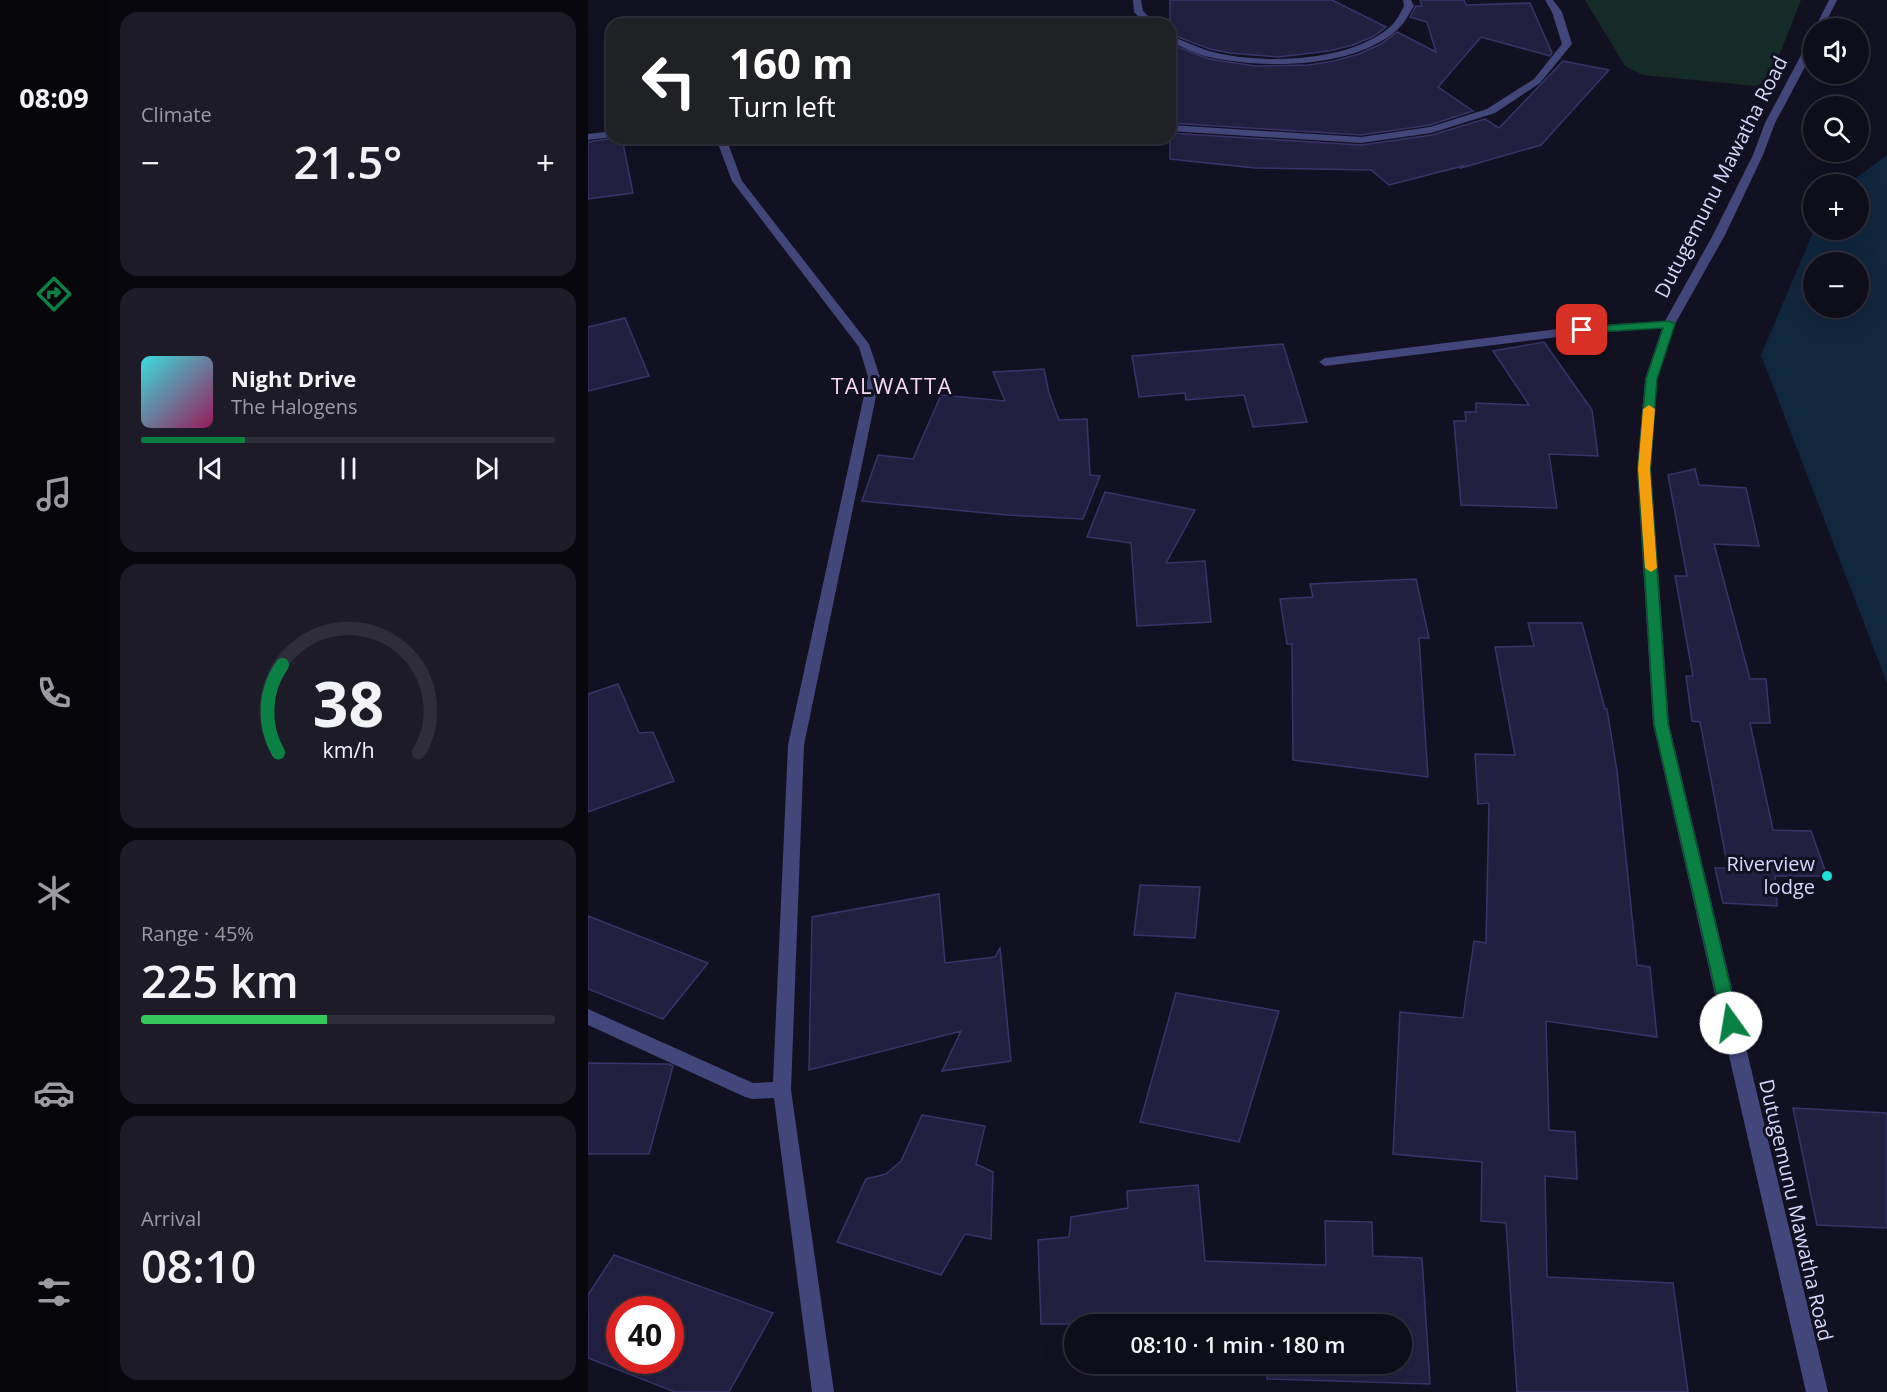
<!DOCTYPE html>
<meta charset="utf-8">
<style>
body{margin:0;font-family:"Open Sans",sans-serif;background:#1c1b27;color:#f1f3f6;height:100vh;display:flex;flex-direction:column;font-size:22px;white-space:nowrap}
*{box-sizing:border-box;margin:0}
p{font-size:20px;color:#9b9ca2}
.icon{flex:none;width:33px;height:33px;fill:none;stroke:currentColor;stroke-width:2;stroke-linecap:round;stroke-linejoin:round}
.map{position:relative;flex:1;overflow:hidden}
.side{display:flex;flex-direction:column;gap:12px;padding:12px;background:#08070e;width:480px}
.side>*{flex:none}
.top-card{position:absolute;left:18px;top:18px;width:570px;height:126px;border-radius:18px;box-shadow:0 6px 24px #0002,0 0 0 2px #2e2d39;background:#202124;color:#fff;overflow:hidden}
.tools{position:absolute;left:1215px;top:18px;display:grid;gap:12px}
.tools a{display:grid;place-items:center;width:66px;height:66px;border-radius:50%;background:#0e0d1a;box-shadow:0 6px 24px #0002,0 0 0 2px #2e2d39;font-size:30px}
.speed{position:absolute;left:18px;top:1296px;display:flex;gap:12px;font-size:30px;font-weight:700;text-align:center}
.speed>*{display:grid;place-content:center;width:78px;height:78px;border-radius:50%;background:#0e0d1a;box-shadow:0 6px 24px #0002,0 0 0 2px #2e2d39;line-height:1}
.speed .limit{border:9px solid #d22;background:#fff;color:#111}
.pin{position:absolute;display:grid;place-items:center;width:51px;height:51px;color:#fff;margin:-26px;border-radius:12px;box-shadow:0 3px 9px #0006}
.me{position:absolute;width:66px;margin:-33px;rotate:347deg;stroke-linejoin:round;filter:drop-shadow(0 0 4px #0008)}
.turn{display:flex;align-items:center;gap:21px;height:126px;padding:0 24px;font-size:27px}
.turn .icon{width:78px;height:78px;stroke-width:2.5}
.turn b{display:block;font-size:42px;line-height:51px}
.big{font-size:45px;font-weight:600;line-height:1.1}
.side .tile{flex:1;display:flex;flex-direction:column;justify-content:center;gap:9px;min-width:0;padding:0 21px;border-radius:18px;background:#1c1b27}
.side .dial{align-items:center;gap:0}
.dial svg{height:156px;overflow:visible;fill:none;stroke:#2e2d39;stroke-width:7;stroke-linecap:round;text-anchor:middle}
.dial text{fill:#f1f3f6;stroke:none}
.song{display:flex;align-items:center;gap:18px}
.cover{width:72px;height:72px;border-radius:9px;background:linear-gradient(135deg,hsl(180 70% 55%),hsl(330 70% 35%))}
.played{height:6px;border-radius:3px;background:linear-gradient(90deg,#0b8043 25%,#2e2d39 25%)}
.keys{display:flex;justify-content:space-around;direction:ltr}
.heat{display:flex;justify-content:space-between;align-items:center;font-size:33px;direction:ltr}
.charge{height:9px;border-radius:4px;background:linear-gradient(90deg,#34c759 45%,#2e2d39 0)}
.trip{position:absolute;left:476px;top:1314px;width:348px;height:60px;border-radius:30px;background:#0e0d1a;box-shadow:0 6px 24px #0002,0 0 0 2px #2e2d39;font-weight:600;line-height:60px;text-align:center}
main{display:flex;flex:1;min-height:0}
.tabs{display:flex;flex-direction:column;width:108px;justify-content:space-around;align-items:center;background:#06050a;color:#9b9ca2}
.tabs .icon{width:42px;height:42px}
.tabs .on{color:#0b8043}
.tabs b{font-size:27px;color:#f1f3f6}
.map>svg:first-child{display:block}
.green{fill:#152b28}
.water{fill:#10263c;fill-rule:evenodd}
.building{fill:#222041;stroke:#38346a;stroke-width:1.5;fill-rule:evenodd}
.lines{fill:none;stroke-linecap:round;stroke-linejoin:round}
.minor{fill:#42477b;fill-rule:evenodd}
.route{fill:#0b8043;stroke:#07532c;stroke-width:1.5}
.slow{fill:#f59e0b}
.poi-dot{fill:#1de0db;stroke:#121122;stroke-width:2}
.labels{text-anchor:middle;stroke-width:6;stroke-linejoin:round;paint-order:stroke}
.street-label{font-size:20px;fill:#d7d8fa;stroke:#121122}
.poi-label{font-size:20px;fill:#d7d8fa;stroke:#121122;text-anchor:end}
.quarter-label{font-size:22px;letter-spacing:1.5px;fill:#fad9f2;stroke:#121122}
</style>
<main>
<nav class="tabs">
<b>08:09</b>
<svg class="icon on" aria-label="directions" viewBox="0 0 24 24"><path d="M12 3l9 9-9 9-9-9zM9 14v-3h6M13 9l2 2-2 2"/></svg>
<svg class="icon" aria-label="music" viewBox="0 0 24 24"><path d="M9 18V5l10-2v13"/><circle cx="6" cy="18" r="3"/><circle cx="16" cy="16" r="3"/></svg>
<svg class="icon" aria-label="phone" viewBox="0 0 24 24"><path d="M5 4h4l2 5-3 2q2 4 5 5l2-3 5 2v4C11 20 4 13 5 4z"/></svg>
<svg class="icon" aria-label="climate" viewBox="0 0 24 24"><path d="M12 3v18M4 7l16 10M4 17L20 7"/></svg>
<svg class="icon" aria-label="car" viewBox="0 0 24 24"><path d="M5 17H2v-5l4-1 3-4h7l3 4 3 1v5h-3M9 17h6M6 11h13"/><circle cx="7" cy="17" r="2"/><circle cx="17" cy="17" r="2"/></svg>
<svg class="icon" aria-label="filters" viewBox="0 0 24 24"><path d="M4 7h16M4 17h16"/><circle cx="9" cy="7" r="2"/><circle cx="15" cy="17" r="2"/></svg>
</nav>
<section class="side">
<div class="tile"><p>Climate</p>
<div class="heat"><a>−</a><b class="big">21.5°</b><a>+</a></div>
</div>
<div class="tile">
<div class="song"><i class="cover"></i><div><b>Night Drive</b><p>The Halogens</p></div></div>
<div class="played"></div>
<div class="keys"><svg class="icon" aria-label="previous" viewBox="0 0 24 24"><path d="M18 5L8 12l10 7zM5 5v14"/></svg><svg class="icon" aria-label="pause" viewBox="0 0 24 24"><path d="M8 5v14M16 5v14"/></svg><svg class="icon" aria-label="next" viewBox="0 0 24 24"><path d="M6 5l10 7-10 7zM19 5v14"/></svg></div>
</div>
<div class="tile dial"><svg viewBox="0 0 100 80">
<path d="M14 69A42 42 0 1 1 86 69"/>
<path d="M14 69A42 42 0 0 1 16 24" stroke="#0b8043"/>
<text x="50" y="56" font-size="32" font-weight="700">38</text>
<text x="50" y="72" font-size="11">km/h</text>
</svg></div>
<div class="tile"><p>Range · 45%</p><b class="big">225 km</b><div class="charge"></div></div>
<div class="tile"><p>Arrival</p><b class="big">08:10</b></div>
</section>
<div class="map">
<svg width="1299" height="1392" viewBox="0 0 1299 1392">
<rect width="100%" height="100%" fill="#121122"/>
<path class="green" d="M997,0H1213L1182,79L1168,86L1055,75L1037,66Z"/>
<path class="water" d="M1299,155V683L1173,355L1226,230H1270V184H1260ZM1226,262H1270V308H1226Z"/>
<path class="building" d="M582,0H744L798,27L786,36L765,45L741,51L690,57L642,53L622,49L582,34Z
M832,0H876L878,5L942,3L964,53L962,56L893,37L850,87L885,111L842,125L773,135L582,123V44L621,59L667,66L720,65L746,61L771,54L793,44L809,32L848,52L839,22L822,17L828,6H834Z
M975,61L1021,70L953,145L873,168L875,166L801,185L783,170L667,168L582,159V133L773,145L844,135L897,119L911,128Z
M26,138H34L45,193L0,199V142Z
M37,318L61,376L0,391V327Z
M956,342L1004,410L1010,456L961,454L969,508L873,505L866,421H878L877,412H888V403L941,405L905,351Z
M695,344L719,422L665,427L656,395L598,400L597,393L551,397L544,356Z
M456,369L461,393L471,420L499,419L502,475L512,476L495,519L419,515L274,501L290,455L325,459L353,395L417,401L405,372Z
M1107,469L1111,485L1158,488L1171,546L1126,544L1162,679H1178L1182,723H1162L1185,830L1223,831L1239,876H1187L1189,906L1135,903L1127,868H1140L1112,722L1104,721L1098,676H1105L1087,576H1099L1080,475Z
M517,492L607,510L578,563L617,561L623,622L549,626L543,543L499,537Z
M828,579L841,638H831L840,777L705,760L704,644H699L692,599L725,597L722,584Z
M940,623H994L1017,709H1019L1029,771L1049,965L1062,967L1069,1037L958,1021L961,1130L987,1132L989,1179L957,1176L959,1277L1085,1283L1100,1392H929L918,1223L893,1221L894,1162L805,1154L812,1012L875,1018L886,941L898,943L901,803L890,804L887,754L927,755L907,647L946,646Z
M30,684L51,733L65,732L86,781L0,812V694Z
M552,885L612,887L607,938L546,935Z
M351,894L357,963L407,957L412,948L423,1061L354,1071L373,1031L221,1070L224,917Z
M0,916L120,963L75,1019L0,989Z
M588,993L691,1011L651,1142L552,1122Z
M0,1063L80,1064L85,1066L61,1154H0Z
M1205,1108L1299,1113V1228L1229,1225Z
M334,1115L397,1126L388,1164L405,1172L403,1239L377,1234L353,1275L249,1242L278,1179L298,1174L313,1161Z
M610,1185L617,1261L738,1265L737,1221L784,1222L785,1256L834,1258L842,1384L679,1379L680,1364H813V1324H453L450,1240L481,1237L483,1217L540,1208L539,1191Z
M26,1255L185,1313L141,1392H87L0,1358V1295ZM32,1310H82V1360H32Z"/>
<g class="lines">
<path class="minor" d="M545,0H553L555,11L568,24H558L546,12Z
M815,0H823L826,6C821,13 817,23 810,29C767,69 675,69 621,57C607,54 595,47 582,42V36C595,40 608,47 621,51C671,65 764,63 804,25C809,20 813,12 816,6Z
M957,0H965L974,12L984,44L952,83L907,113L843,133L773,143L582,131V125L773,137L842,127L899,109L946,79L974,44L964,12Z
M1241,0H1249L1235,28H1227Z
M1226,37V50L1187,123L1175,155L1137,235L1087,324L1069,379L1063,469L1081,724L1240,1392H1218L1065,724L1049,469L1057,379L1074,328L994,334L737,366L731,362L737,358L994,326L1077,321L1125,235L1165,155L1177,123L1221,40Z
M24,131V137L0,140V134Z
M125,138H138L154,181L281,344L292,377L216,745L203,1090L246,1392H224L186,1098L164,1099L157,1097L0,1025V1009L165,1083L185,1082L200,745L280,377L271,347L144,181L129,141Z"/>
</g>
<path class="route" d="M1081,321L1087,324L1069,379L1062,469L1080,724L1151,1023L1149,1028L1143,1030L1137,1028L1135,1023L1066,724L1050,469L1058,379L1075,328L994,333L989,330L994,327Z"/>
<path class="slow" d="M1061,405L1067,409L1062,469L1069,568L1063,572L1057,568L1050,469L1055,409Z"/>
<circle class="poi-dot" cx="1239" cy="876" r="6"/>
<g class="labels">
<g class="street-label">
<text transform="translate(1133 177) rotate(-63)" y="7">Dutugemunu Mawatha Road</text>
<text transform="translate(1208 1210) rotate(77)" y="7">Dutugemunu Mawatha Road</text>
</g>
<g class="poi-label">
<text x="1227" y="871">Riverview<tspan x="1227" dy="23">lodge</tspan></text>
</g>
<g class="quarter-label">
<text x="304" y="394">TALWATTA</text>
</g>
</g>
</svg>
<div class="tools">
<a><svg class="icon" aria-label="sound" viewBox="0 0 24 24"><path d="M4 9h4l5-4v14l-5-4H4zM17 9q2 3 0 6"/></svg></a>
<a><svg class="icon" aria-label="search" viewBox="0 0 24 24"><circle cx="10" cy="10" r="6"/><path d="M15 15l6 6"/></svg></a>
<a>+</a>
<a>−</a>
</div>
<div class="speed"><div class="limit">40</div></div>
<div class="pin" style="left:994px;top:330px;background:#d93025"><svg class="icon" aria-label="arrive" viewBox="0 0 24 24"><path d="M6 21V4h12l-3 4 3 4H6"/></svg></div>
<svg class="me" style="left:1143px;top:1023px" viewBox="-20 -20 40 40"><circle r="19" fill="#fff"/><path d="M0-13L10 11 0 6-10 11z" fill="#0b8043"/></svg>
<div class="trip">08:10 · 1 min · 180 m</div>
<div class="top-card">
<div class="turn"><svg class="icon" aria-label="left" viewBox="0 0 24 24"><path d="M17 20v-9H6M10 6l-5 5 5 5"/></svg><div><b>160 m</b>Turn left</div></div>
</div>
</div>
</main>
